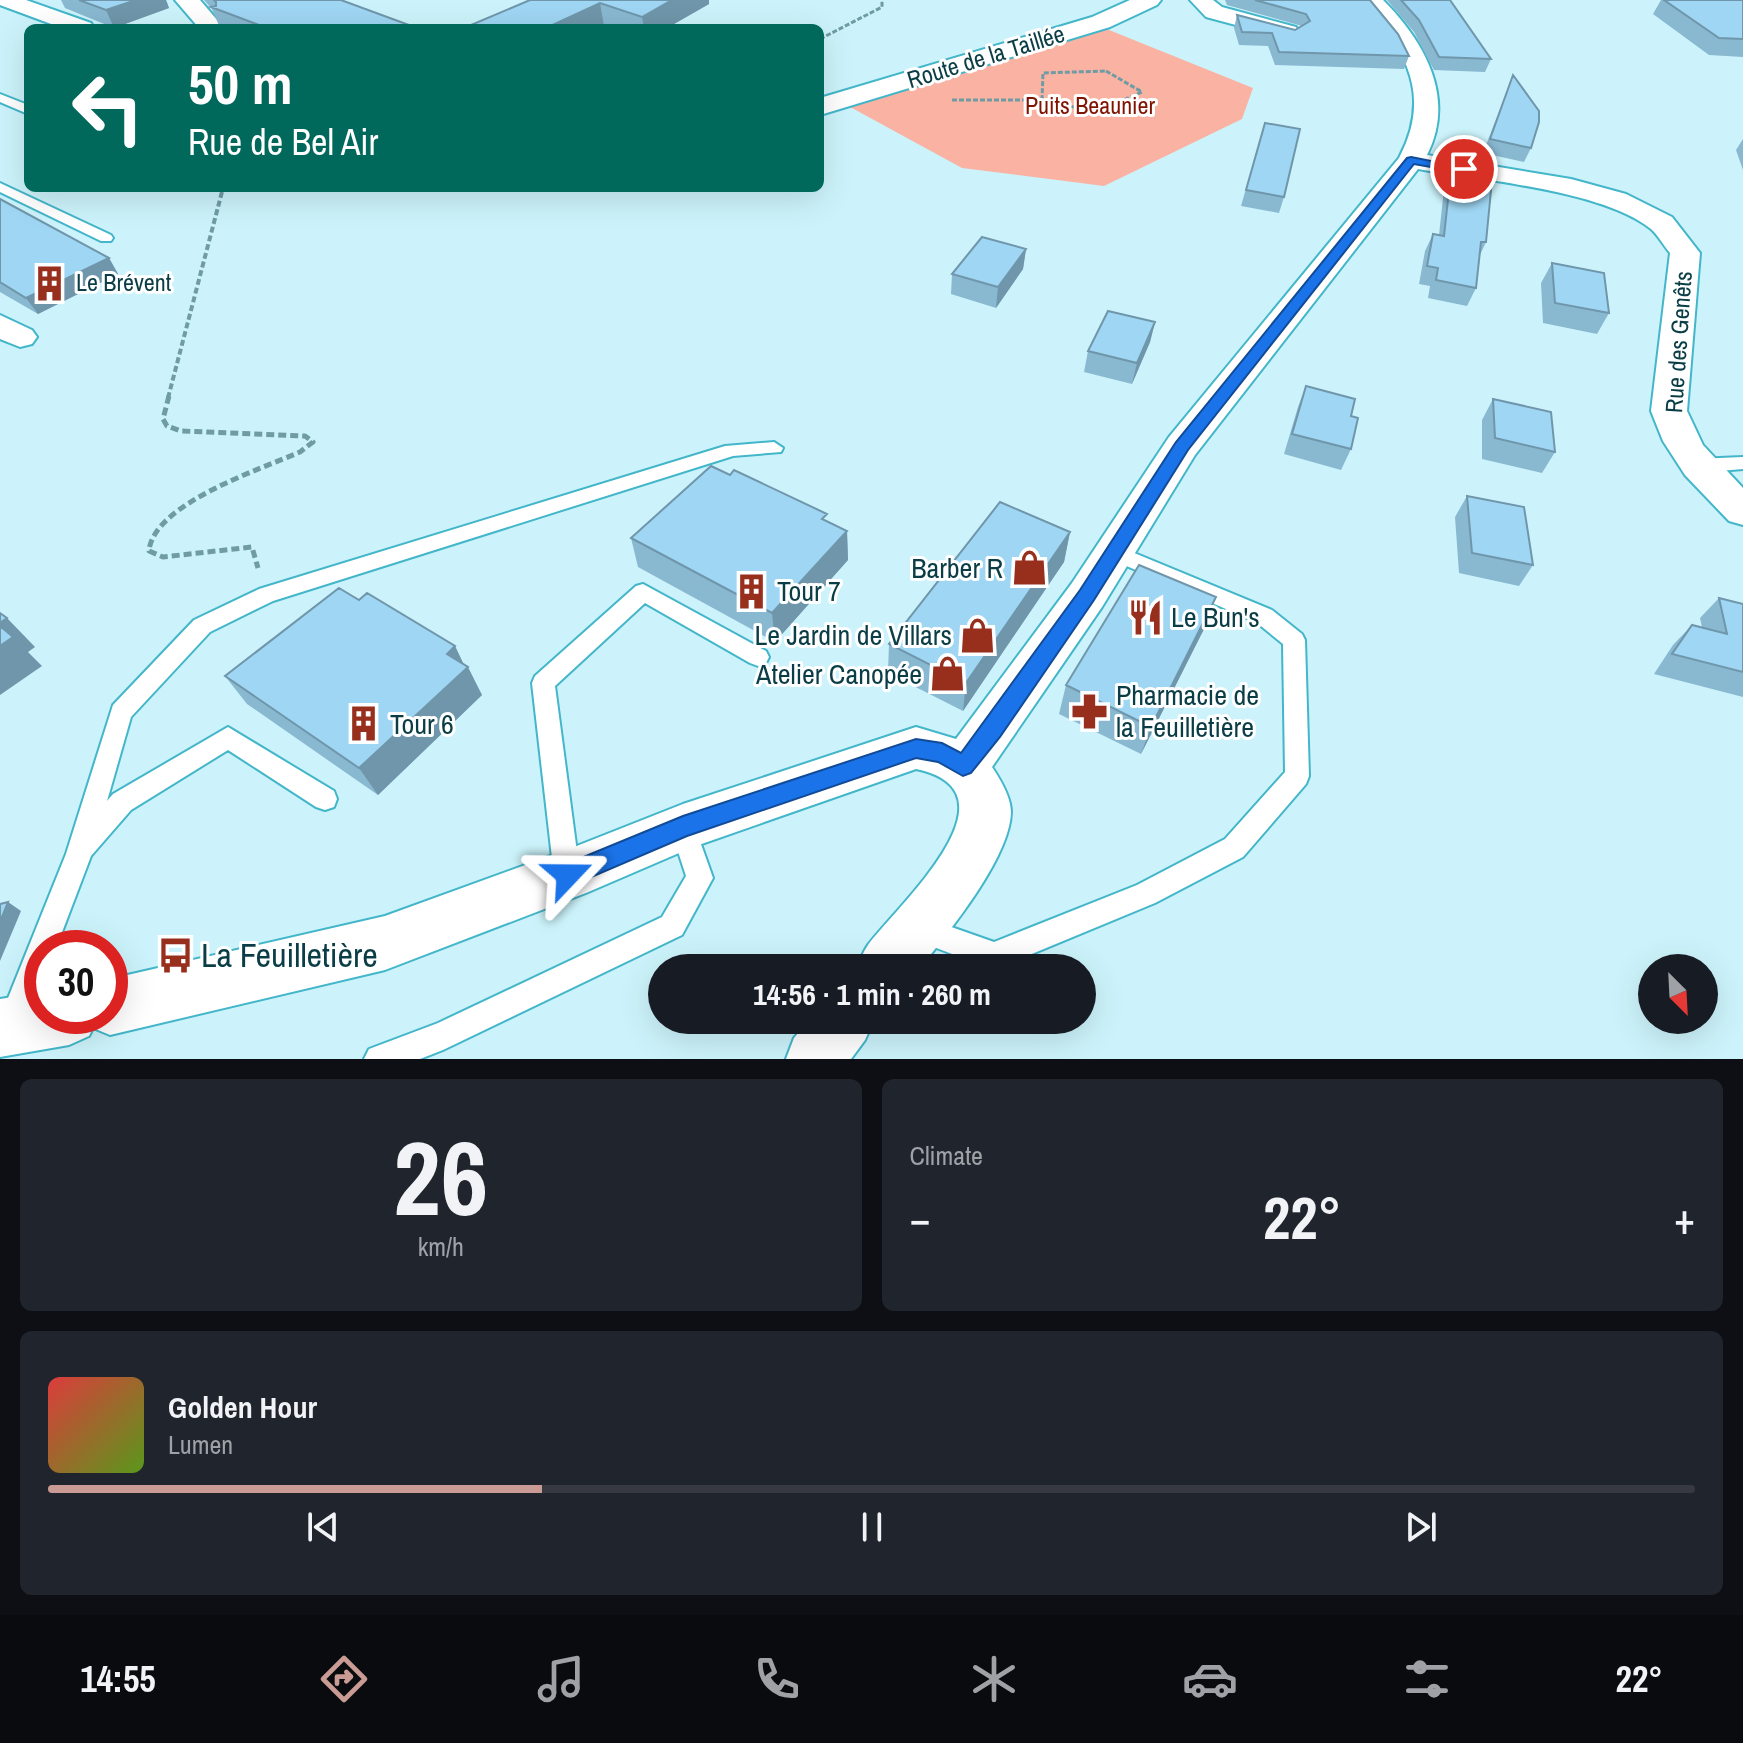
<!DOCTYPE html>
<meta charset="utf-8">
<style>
body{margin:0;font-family:"Archivo Narrow",sans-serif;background:#20242c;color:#f1f3f6;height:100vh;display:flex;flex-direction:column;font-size:30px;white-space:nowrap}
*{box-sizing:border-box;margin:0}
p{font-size:26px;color:#9ea1a6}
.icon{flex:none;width:44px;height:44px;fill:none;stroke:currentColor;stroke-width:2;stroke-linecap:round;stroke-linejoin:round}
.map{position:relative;height:1059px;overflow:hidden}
.sheet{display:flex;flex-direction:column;gap:20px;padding:20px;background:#0d0f14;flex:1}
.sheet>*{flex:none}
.banner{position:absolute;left:24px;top:24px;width:800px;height:168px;border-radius:12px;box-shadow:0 8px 32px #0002;background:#00695c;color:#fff;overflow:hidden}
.needle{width:52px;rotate:156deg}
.buttons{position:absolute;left:1638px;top:954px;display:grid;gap:16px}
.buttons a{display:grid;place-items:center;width:80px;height:80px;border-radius:50%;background:#171b24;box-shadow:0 8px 32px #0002;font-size:40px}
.speed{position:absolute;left:24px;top:930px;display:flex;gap:16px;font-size:40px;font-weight:700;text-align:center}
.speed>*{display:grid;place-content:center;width:104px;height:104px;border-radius:50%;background:#171b24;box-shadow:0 8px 32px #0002;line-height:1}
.speed .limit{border:12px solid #d22;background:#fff;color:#111}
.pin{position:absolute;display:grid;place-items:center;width:68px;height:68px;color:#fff;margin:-34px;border:4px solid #fff;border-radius:50%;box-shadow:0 2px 8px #0007}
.me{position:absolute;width:88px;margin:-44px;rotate:67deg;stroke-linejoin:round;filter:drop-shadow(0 0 6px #0008)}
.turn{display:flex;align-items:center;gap:28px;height:168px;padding:0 32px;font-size:36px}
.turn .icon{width:104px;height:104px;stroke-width:2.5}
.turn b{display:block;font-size:56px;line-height:68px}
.big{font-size:60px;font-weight:800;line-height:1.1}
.sheet .card{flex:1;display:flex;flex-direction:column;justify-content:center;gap:12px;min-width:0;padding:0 28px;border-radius:12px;background:#20242c}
.sheet .dial{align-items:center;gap:0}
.dial b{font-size:104px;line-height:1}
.song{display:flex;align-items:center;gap:24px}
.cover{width:96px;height:96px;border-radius:12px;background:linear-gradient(135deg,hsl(0 70% 55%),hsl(90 70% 35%))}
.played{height:8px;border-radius:4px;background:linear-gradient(90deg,#c99b94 30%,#363941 30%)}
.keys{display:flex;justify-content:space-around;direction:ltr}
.heat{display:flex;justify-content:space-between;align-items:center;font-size:44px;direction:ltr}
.sheet .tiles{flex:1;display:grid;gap:20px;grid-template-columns:1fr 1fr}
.card:last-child{grid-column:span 2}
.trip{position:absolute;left:648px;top:954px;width:448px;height:80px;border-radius:40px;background:#171b24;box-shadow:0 8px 32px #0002;font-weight:800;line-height:80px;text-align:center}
.dock{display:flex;height:128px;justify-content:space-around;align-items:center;background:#090b0e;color:#9ea1a6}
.dock .icon{width:56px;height:56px}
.dock .selected{color:#c99b94}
.dock b{font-size:36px;color:#f1f3f6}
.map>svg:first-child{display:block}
.green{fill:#fab2a3}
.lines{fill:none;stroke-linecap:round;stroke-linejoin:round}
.lane-casing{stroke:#43b6ca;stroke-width:4}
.street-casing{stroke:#43b6ca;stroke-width:4}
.secondary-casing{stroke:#43b6ca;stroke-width:4}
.path-far2{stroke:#6f9ca4;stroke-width:3;stroke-dasharray:5 2;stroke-linecap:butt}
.path-far1{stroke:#6f9ca4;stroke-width:4;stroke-dasharray:6 3;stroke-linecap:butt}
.path{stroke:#6f9ca4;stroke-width:5;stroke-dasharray:8 4;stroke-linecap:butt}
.lane{fill:#fff;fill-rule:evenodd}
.street{fill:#fff;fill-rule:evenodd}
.secondary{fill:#fff;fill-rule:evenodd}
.wall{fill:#89b8d1}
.shaded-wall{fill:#6f96aa}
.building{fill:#9fd6f3;stroke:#6f96aa;stroke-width:2}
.route{fill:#1a73e8;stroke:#114b97;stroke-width:2}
.labels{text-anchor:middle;stroke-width:6;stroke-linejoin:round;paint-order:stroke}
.far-street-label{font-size:24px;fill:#0a3d45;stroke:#fff}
.far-park-label{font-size:24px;fill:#811302;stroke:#fff}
.far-poi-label{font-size:24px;fill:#0a3d45;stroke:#fff;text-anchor:start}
.poi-label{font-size:28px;fill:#0a3d45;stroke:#fff;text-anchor:start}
.near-poi-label{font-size:34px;fill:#0a3d45;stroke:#fff;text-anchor:start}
</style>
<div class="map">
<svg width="1743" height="1059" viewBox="0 0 1743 1059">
<rect width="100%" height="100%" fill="#ccf3fb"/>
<path class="green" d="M1101,22L1109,30L1253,88L1242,119L1104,186L962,168L841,102Z"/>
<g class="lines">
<defs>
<path id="lane" d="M0,94L28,105V114L0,102Z
M0,183L111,235L113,238L111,241H101L0,192Z
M774,442L783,448L781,452L733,456L273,601L210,632L131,717L107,801L113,794L228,727L334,791L337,799L334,807L325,810L316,807L228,750L131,810L91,856L56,948H42V984L24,1029L14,1033L4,1029L0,1018L66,854L113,705L194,620L259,589L725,446Z
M1743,457V469L1695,473L1686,466L1695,459Z
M1115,545L1272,610L1302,634L1305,640L1309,776L1306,784L1243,857L1155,903L998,968H989L910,938L906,929L910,920L920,916L994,942L1137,885L1225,839L1285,772L1283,644L1256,622L1108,558L1105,553L1108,548Z
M643,584L766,651L769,657L766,663L758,666L750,663L645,603L555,686L580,875L576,884L567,887L558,884L554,875L532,683L535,676L636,586Z
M683,815L692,819L713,878L682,935L443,1050L420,1059H364L369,1049L438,1023L662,917L686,876L670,827L674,819Z"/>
<path id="street" d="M0,0H26L91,23L94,28H62L0,5Z
M1190,0H1213L1222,7L1296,27L1299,32L1288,39L1206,17Z
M1360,0H1383C1425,42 1456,98 1427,155L1571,179L1626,194L1672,217L1700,253L1687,411L1703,445L1743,488V525L1729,521L1685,475L1663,441L1651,411L1670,253C1664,246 1658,235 1651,229C1602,190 1480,180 1418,169L1195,455L1102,607L992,767C1000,779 1011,797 1011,812C1010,858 948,933 920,968H857C860,960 863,952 868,945C897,906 1025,792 916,769L693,847L586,893L385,970L110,1035L93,1028L89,1036L69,1045L0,1057V999L42,992V1016H110V979L385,916L564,851L683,804L916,727L956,739L1072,583L1169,437L1399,158C1424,111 1417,71 1385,29C1377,19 1368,10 1360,0Z
M0,315L32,330L37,337L32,344L20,347L0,339Z
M809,1020H874L865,1040L851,1059H786L794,1038Z"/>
<path id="secondary" d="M175,0H200L224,28H199Z
M1130,0H1161L1157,5L1110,27L820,115V98L1092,17Z"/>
</defs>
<use href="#lane" class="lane-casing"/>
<use href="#street" class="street-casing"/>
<use href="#secondary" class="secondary-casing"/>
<path class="path-far2" d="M820,39L882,7V0
M1106,71L1142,92L1096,112L1042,100L1043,73Z
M952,100H1042"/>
<path class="path-far1" d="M168,398L223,188"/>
<path class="path" d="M169,396L163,419L167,426L181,431L305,436L313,442L300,452C261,469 153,504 149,551L163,557L252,547L258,568"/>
<use href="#lane" class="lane"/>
<use href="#street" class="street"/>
<use href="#secondary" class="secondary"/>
</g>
<path class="wall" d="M61,0H166L169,8L114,28L65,8Z
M204,0H341L417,28H220L212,9Z
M530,0L709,4L667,28H608L604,26L600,28H464Z
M1225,0H1370L1409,56L1404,69L1275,65L1268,46L1239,45L1234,28L1237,15L1295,30L1302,26L1227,5Z
M1387,0H1450L1491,59L1485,72L1434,70L1414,32Z
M1661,0H1743V57L1709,55L1653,14Z
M1513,75L1531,148L1524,162L1483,153Z
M1265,123L1284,197L1279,213L1241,206Z
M1743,139V170L1736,150Z
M1451,172L1486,242L1480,255L1476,288L1467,306L1428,298L1430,286L1419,284L1425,251L1433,234L1439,235L1444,189Z
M0,199L109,258L118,274L38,314L0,292Z
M1026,249L1023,269L996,308L951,294L952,274Z
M1552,263L1609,313L1597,334L1543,323L1541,283Z
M1155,322L1150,342L1132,384L1084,372L1088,351Z
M1306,386L1351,416V449L1341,470L1284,454L1298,407Z
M1493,399L1555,452L1542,473L1482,459V420Z
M1467,496L1533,565L1519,586L1459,573L1455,517Z
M827,521L847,531L848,560L775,642L638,567L631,538Z
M1070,532L1064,562L963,711L888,673L889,644Z
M1216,597L1205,627L1141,754L1059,714L1066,685Z
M1719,598L1743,604V697L1654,674L1673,645L1692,625L1702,627L1700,618Z
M455,646L463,664L482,695L378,795L247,704L225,676Z"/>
<path class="shaded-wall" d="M136,0H166L169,8L114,28L106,10Z
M672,0H709V4L667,28H644L642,17Z
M600,3L604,26L600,28H546Z
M1026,249L1023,269L996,308L998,287Z
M109,258L118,274L38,314L26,298Z
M1155,322L1150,342L1132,384L1137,363Z
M847,531L848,560L775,642L772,613Z
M1070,532L1064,562L963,711L966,683Z
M1216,597L1205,627L1141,754L1151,727Z
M7,618L35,647L28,652L42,666L0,695V623Z
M455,646L466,669L468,667L482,695L378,795L359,768L447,654Z
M8,902L21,911L0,961V922Z"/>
<path class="building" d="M79,0H136L106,10Z
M214,0H341L417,28H267L211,7L216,6V2Z
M530,0H672L642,17L600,3L546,28H464Z
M1255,0H1370L1398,34L1409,56L1279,52L1272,33L1242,32L1237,15L1295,30L1310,21L1306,14Z
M1401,0H1450L1491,59L1439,57L1419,20Z
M1664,0H1743V39L1719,38Z
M1513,75L1539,111V122L1531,148L1490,139Z
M1265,123L1300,129L1284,197L1246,190Z
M1451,172L1492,180L1486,242H1481L1476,288L1436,280L1438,268L1427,266L1433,234L1444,236Z
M0,199L109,258L26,298L0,282Z
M982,237L1026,249L998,287L952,274Z
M1552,263L1604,273L1609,313L1555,303Z
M1108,311L1155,322L1137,363L1088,351Z
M1306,386L1355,399L1351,416L1358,418L1351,449L1292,434Z
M1493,399L1551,412L1555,452L1495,438Z
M711,466L730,475L734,470L827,514L822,519L847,531L772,613L631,538Z
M1467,496L1524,507L1533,565L1472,553Z
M1000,502L1070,532L966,683L889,644Z
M1139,565L1216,597L1151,727L1066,685Z
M339,588L359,600L367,593L455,646L447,654L468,667L359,768L225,676Z
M1719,598L1743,604V672L1672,654L1692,625L1727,634Z
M0,613L7,618L0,623Z
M0,626L13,637L0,646Z
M8,902L0,922V904Z"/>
<path class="route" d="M1411,157L1471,169L1464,173L1414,164L1188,450L1094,600L1000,737L971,773L963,776L938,762L916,758L687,836L568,887L559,883L556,875L559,867L683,816L916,739L942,743L961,753L1080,590L1176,442L1407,158Z"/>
<defs>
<symbol id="building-bare" viewBox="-9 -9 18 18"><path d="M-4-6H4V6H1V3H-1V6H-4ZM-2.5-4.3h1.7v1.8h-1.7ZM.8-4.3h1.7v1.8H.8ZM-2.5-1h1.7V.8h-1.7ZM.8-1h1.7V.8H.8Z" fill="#982f1d" stroke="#fff" stroke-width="2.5" paint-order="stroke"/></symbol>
<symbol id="shop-bare" viewBox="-9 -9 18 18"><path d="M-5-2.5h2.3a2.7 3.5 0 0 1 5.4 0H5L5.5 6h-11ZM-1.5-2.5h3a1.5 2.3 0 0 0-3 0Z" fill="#982f1d" stroke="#fff" stroke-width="2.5" paint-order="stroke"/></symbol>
<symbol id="restaurant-bare" viewBox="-9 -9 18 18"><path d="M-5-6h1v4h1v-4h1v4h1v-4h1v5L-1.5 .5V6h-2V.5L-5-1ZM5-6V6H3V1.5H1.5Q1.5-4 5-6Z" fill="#982f1d" stroke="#fff" stroke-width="2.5" paint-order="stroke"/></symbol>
<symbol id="pharmacy-bare" viewBox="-9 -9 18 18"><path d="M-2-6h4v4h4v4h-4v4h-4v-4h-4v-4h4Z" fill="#982f1d" stroke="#fff" stroke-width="2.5" paint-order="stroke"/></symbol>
<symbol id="bus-bare" viewBox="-9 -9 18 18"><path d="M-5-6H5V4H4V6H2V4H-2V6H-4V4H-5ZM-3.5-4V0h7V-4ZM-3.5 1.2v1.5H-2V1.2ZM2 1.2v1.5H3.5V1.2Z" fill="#982f1d" stroke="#fff" stroke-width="2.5" paint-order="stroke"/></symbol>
</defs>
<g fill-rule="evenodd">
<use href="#building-bare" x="24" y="258" width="51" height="51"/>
<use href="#shop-bare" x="1004" y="542" width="51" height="51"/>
<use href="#building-bare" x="726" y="566" width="51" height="51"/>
<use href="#restaurant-bare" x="1120" y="592" width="51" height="51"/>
<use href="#shop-bare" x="952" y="610" width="51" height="51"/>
<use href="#shop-bare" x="922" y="648" width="51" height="51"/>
<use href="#pharmacy-bare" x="1064" y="686" width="51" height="51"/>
<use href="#building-bare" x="338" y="698" width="51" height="51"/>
<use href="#bus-bare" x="150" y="930" width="51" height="51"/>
</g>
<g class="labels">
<g class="far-street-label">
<text transform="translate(986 57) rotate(-17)" y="8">Route de la Taillée</text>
<text transform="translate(1679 342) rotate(-86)" y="8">Rue des Genêts</text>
</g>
<g class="far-park-label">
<text x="1090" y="114">Puits Beaunier</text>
</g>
<g class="far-poi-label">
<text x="76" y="291">Le Brévent</text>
</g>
<g class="poi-label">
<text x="1003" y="578" text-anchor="end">Barber R</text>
<text x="777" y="601">Tour 7</text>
<text x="1171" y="627">Le Bun's</text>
<text x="952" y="645" text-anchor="end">Le Jardin de Villars</text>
<text x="922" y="684" text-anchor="end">Atelier Canopée</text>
<text x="1116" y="705">Pharmacie de<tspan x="1116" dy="32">la Feuilletière</tspan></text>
<text x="390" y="734">Tour 6</text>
</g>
<g class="near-poi-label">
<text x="201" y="967">La Feuilletière</text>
</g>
</g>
</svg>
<div class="buttons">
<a><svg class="needle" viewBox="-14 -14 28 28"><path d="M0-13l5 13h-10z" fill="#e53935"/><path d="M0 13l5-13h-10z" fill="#9ea1a6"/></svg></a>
</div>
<div class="speed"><div class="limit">30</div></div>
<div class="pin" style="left:1464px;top:169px;background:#d93025"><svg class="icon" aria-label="arrive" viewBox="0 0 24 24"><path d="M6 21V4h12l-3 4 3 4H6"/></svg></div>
<svg class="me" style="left:568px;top:875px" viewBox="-20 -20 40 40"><path d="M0-17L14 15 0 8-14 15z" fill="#1a73e8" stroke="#fff" stroke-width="4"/></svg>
<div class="trip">14:56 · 1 min · 260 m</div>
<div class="banner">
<div class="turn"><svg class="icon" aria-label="left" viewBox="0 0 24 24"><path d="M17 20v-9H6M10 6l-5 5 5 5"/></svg><div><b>50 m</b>Rue de Bel Air</div></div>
</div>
</div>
<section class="sheet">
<div class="tiles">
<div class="card dial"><b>26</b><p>km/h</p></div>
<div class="card"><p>Climate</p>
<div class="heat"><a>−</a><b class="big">22°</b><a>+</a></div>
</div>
<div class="card">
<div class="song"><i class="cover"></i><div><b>Golden Hour</b><p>Lumen</p></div></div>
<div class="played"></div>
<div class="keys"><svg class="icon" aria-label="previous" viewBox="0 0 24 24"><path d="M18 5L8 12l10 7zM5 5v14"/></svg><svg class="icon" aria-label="pause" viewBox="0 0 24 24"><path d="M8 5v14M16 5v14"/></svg><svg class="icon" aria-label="next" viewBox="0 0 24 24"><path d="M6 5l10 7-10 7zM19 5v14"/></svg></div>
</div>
</div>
</section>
<nav class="dock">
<b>14:55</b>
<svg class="icon selected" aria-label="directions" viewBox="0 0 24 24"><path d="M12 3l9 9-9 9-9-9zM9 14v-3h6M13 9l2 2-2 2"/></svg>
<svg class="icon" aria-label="music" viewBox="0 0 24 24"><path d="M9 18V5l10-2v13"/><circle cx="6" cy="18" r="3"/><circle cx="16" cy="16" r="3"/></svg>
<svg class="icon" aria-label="phone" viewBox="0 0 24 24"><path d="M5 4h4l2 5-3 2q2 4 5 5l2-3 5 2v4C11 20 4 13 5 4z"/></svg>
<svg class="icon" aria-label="climate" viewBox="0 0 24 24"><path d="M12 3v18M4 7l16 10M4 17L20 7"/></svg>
<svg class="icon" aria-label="car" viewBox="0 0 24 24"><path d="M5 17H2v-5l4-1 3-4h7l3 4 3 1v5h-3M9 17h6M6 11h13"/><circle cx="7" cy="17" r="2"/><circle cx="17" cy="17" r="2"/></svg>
<svg class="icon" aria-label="filters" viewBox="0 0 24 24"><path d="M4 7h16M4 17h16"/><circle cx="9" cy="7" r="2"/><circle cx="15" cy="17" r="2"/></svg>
<b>22°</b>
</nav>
